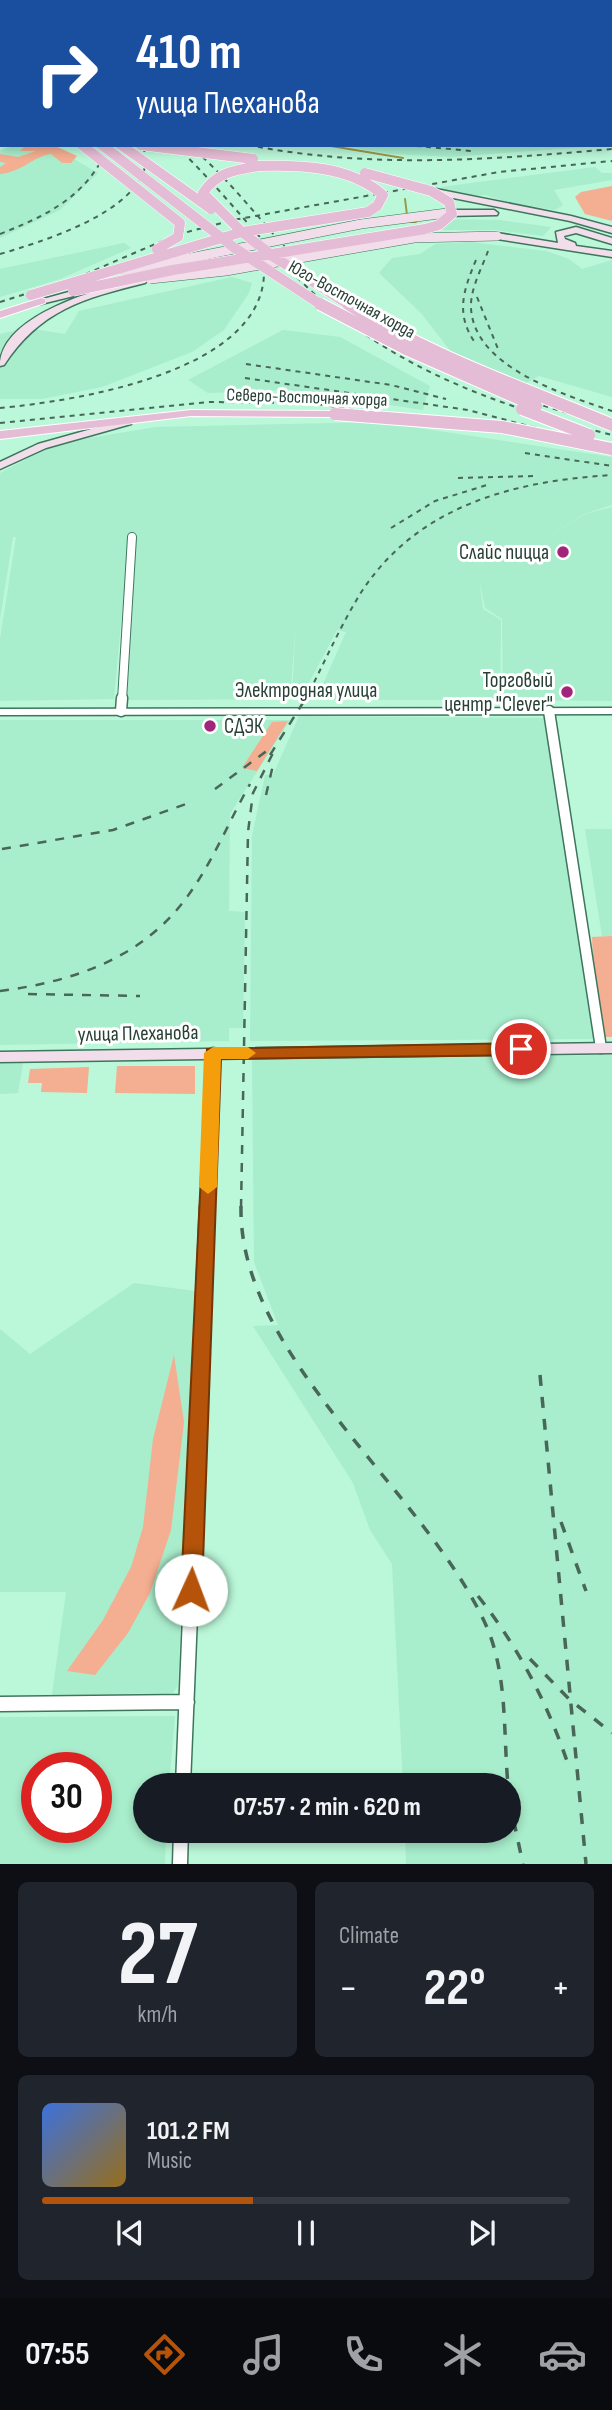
<!DOCTYPE html>
<meta charset="utf-8">
<style>
body{margin:0;font-family:"Sofia Sans Condensed",sans-serif;background:#20242c;color:#f1f3f6;height:100vh;display:flex;flex-direction:column;font-size:26px;white-space:nowrap}
*{box-sizing:border-box;margin:0}
p{font-size:23px;color:#9ea1a6}
.icon{flex:none;width:38px;height:38px;fill:none;stroke:currentColor;stroke-width:2;stroke-linecap:round;stroke-linejoin:round}
.map{position:relative;height:1864px;overflow:hidden}
.details{display:flex;flex-direction:column;gap:18px;padding:18px;background:#0d0f14;flex:1}
.details>*{flex:none}
.hud{position:absolute;left:0px;top:0px;width:612px;height:147px;box-shadow:0 4px 10px #0003;background:#1a4fa0;color:#fff;overflow:hidden}
.speed{position:absolute;left:21px;top:1752px;display:flex;gap:14px;font-size:35px;font-weight:700;text-align:center}
.speed>*{display:grid;place-content:center;width:91px;height:91px;border-radius:50%;background:#171b24;box-shadow:0 4px 10px #0003;line-height:1}
.speed .limit{border:10px solid #d22;background:#fff;color:#111}
.pin{position:absolute;display:grid;place-items:center;width:60px;height:60px;color:#fff;margin:-30px;border:4px solid #fff;border-radius:50%;box-shadow:0 2px 7px #0007}
.me{position:absolute;width:77px;margin:-38px;rotate:2deg;stroke-linejoin:round;filter:drop-shadow(0 0 5px #0008)}
.turn{display:flex;align-items:center;gap:24px;height:147px;padding:0 21px;font-size:32px}
.turn .icon{width:91px;height:91px;stroke-width:2.5}
.turn b{display:block;font-size:49px;line-height:60px}
.big{font-size:52px;font-weight:700;line-height:1.1}
.details .card{flex:1;display:flex;flex-direction:column;justify-content:center;gap:10px;min-width:0;padding:0 24px;border-radius:10px;background:#20242c}
.details .dial{align-items:center;gap:0}
.dial b{font-size:91px;line-height:1}
.song{display:flex;align-items:center;gap:21px}
.cover{width:84px;height:84px;border-radius:10px;background:linear-gradient(135deg,hsl(220 70% 55%),hsl(40 70% 35%))}
.played{height:7px;border-radius:4px;background:linear-gradient(90deg,#b45309 40%,#363941 40%)}
.keys{display:flex;justify-content:space-around;direction:ltr}
.heat{display:flex;justify-content:space-between;align-items:center;font-size:38px;direction:ltr}
.details .tiles{flex:1;display:grid;gap:18px;grid-template-columns:1fr 1fr}
.card:last-child{grid-column:span 2}
.trip{position:absolute;left:133px;top:1773px;width:388px;height:70px;border-radius:35px;background:#171b24;box-shadow:0 4px 10px #0003;font-weight:700;line-height:70px;text-align:center}
.tabs{display:flex;height:112px;justify-content:space-around;align-items:center;background:#090b0e;color:#9ea1a6}
.tabs .icon{width:49px;height:49px}
.tabs .selected{color:#b45309}
.tabs b{font-size:32px;color:#f1f3f6}
.map>svg:first-child{display:block}
.built{fill:#a8edcc;fill-rule:evenodd}
.green{fill:#f4ae91}
.lines{fill:none;stroke-linecap:round;stroke-linejoin:round}
.stream{stroke:#999949;stroke-width:2}
.minor-far2-casing{stroke:#3d765c;stroke-width:10}
.minor-far1-casing{stroke:#3d765c;stroke-width:13}
.minor-casing{stroke:#3d765c;stroke-width:17}
.tertiary-casing{stroke:#3d765c;stroke-width:3}
.secondary-casing{stroke:#3d765c;stroke-width:3}
.primary-casing{stroke:#fff;stroke-width:2}
.minor-far2{stroke:#fff;stroke-width:8}
.minor-far1{stroke:#fff;stroke-width:10}
.minor{stroke:#fff;stroke-width:14}
.tertiary{fill:#fff;fill-rule:evenodd}
.secondary{fill:#f2deea;fill-rule:evenodd}
.primary{fill:#e5bcd5;fill-rule:evenodd}
.rail-far2{stroke:#486758;stroke-width:2;stroke-dasharray:5 5;stroke-linecap:butt}
.rail-far1{stroke:#486758;stroke-width:2.5;stroke-dasharray:9 9;stroke-linecap:butt}
.rail{stroke:#486758;stroke-width:3.5;stroke-dasharray:11 11;stroke-linecap:butt}
.secondary-bridge-casing{stroke:#3d765c;stroke-width:10;stroke-linecap:butt}
.primary-bridge-far1-casing{stroke:#fff;stroke-width:11;stroke-linecap:butt}
.primary-bridge-casing{stroke:#fff;stroke-width:14;stroke-linecap:butt}
.secondary-bridge{stroke:#f2deea;stroke-width:9}
.primary-bridge-far1{stroke:#e5bcd5;stroke-width:10}
.primary-bridge{stroke:#e5bcd5;stroke-width:12}
.route{fill:#b45309;stroke:#753606;stroke-width:2}
.slow{fill:#f59e0b}
.poi-dot{fill:#a1267b;stroke:#fff;stroke-width:2.5}
.labels{text-anchor:middle;stroke-width:6;stroke-linejoin:round;paint-order:stroke}
.far-street-label{font-size:18px;fill:#284035;stroke:#fff}
.poi-label{font-size:21px;fill:#284035;stroke:#fff;text-anchor:end}
.street-label{font-size:21px;fill:#284035;stroke:#fff}
</style>
<div class="map">
<svg width="612" height="1864" viewBox="0 0 612 1864">
<rect width="100%" height="100%" fill="#bbf7d9"/>
<path class="built" d="M602,0H612V145L451,157L391,154L337,145H611V2Z
M18,145H50L98,173L60,210L0,238V150Z
M595,167L602,173H612V180L554,190L563,205L555,210L507,202L485,195L452,199L441,187Z
M438,219L499,220L551,227L543,236L495,230H441Z
M470,242L546,251L569,259L582,269L612,260V397L539,376L519,387L456,358L421,313L379,273L392,258L420,254L435,244Z
M124,243L131,248L60,279L0,297V269Z
M232,277L252,283L249,293L224,330L192,352L102,387L42,399H0V334L26,328L65,334L79,311Z
M283,330L340,337L430,386L423,410L289,390L208,393L188,380Z
M379,422L612,457V505L584,514L531,548L585,514L612,507V701L503,700L502,619L485,608L479,579L483,609L501,620L500,700H316L346,632L337,630L303,694H292L296,623L290,699L127,700L136,537H129L114,699L0,701V639L16,537H13L0,619V473L44,450L89,438L156,427Z
M299,716L544,718L596,1039L250,1041L252,836L265,775H273Z
M0,720H290L230,814L229,911L245,912L243,1028H229V1041L0,1045Z
M585,829H612V936H602Z
M612,1055V1864H406L405,1831L509,1830V1785H403L392,1564L370,1530L353,1483L253,1326L278,1325L254,1262L252,1059Z
M23,1063L18,1093L0,1094V1064Z
M134,1283L195,1291L178,1686L173,1693L52,1695L66,1592H0V1329L30,1354Z
M175,1716L169,1785H145V1830L166,1831L165,1864H0V1717ZM37,1768H96V1827H37Z"/>
<path class="green" d="M26,145H53L77,156L71,163H62L51,154C34,156 22,172 0,174V167L6,163L0,162V154L18,157L36,151H20Z
M612,186V221L585,214L575,197L581,192Z
M288,721L257,771L242,768L272,722Z
M612,936V1037H604L594,982L592,937Z
M117,1066H195V1094L115,1093Z
M89,1067L87,1093L41,1092L42,1083H28L30,1069Z
M174,1355L184,1422L171,1530L150,1593L128,1633L95,1675L67,1671L103,1620L131,1567L143,1527L153,1439Z"/>
<g class="lines">
<path class="stream" d="M39,0L44,2
M325,145L403,158
M405,199L407,215
M410,222H416"/>
<defs>
<path id="minor-far2" d="M122,700L132,537"/>
<path id="minor-far1" d="M121,711L122,698
M549,711L601,1048
M207,1208L213,1053"/>
<path id="minor" d="M0,1704L187,1702
M183,1785L207,1206
M180,1864L181,1830"/>
<path id="tertiary" d="M325,0H334L323,2Z
M0,5H2V11L0,10Z
M0,34H2V38H0Z
M0,104H2V109H0Z
M0,116H2L0,121Z
M612,708V714L0,715V709Z"/>
<path id="secondary" d="M431,188L571,216L612,227V233L570,221L428,193L427,191Z
M494,210L498,213L497,215L447,216L443,213L447,210Z
M576,227L612,238V244L576,233L564,236L565,239L575,243L576,246L612,251V257L497,239L492,236L497,233L558,243L556,232Z
M142,278L147,281L145,283C84,298 40,310 4,365L0,366C0,314 102,288 142,278Z
M83,288L88,291L86,293L41,304L36,301Z
M127,419L132,422L131,424L46,448L0,469V462L38,444Z
M612,1043V1053L0,1062V1052Z"/>
<path id="primary" d="M0,26L2,27V34L0,33Z
M0,52L2,53V60L0,59Z
M41,298L45,299V303L0,318V311Z
M191,410L335,411L341,414L335,417L191,416L0,439V431Z"/>
</defs>
<use href="#minor-far2" class="minor-far2-casing"/>
<use href="#minor-far1" class="minor-far1-casing"/>
<use href="#minor" class="minor-casing"/>
<use href="#tertiary" class="tertiary-casing"/>
<use href="#secondary" class="secondary-casing"/>
<use href="#primary" class="primary-casing"/>
<use href="#minor-far2" class="minor-far2"/>
<use href="#minor-far1" class="minor-far1"/>
<use href="#minor" class="minor"/>
<use href="#tertiary" class="tertiary"/>
<use href="#secondary" class="secondary"/>
<use href="#primary" class="primary"/>
<path class="rail-far2" d="M363,2L368,0
M175,145C223,190 262,244 309,289C393,369 501,407 612,435
M248,145C370,169 489,160 612,149
M406,145L472,151
M195,150C242,192 277,243 322,286C402,362 507,398 612,425
M0,234C40,218 77,202 100,163
M488,251C482,268 470,289 471,308C474,368 566,395 612,411
M0,254C41,242 133,214 145,167C146,160 144,152 144,145
M476,260C463,291 455,315 476,344
M477,297L498,349
M0,302L74,279L176,235L233,220L499,172L612,161
M246,364L391,385L446,399
M245,378L468,410L548,431
M0,408C74,401 261,373 264,274C265,260 254,241 249,228
M0,423L210,402L311,403L612,450
M525,453L612,466
M458,478L536,476
M391,528L435,501L487,485
M305,700C324,664 340,626 362,591C419,505 514,481 612,475"/>
<path class="rail-far1" d="M270,755L306,698
M215,789L272,747
M266,795L273,765
M2,849L113,830L186,804
M0,991C70,982 139,960 184,901C211,866 228,823 250,784
M28,994L140,996
M241,1208L248,832L253,793L275,749"/>
<path class="rail" d="M241,1206C238,1356 423,1489 485,1623C508,1673 503,1731 508,1785
M540,1375L586,1864
M561,1522L586,1591
M478,1596C519,1648 548,1704 569,1767
M530,1659L569,1699L612,1733
M509,1799L523,1864"/>
<defs>
<path id="secondary-bridge" d="M124,271L361,224L447,213
M150,279L226,271L414,238L497,236"/>
<path id="primary-bridge-far1" d="M82,145L180,223L178,237L157,249
M102,145L236,249L323,306
M121,145L211,209
M141,145L253,159
M259,166C301,165 350,166 383,195L377,206L368,212L242,232L203,193C217,172 235,170 259,166Z
M242,232L274,257L351,306
M73,291L173,270L425,229L439,225L452,214L449,202L431,191L365,173
M31,295L242,232"/>
<path id="primary-bridge" d="M320,304L406,349L536,406
M348,304C429,356 524,388 612,425
M522,409L589,435
M335,414L502,427L612,449"/>
</defs>
<use href="#secondary-bridge" class="secondary-bridge-casing"/>
<use href="#primary-bridge-far1" class="primary-bridge-far1-casing"/>
<use href="#primary-bridge" class="primary-bridge-casing"/>
<use href="#secondary-bridge" class="secondary-bridge"/>
<use href="#primary-bridge-far1" class="primary-bridge-far1"/>
<use href="#primary-bridge" class="primary-bridge"/>
</g>
<path class="route" d="M521,1043L529,1049L521,1055L221,1059L202,1590L199,1597L191,1600L184,1597L181,1590L207,1049Z"/>
<path class="slow" d="M213,1047H248L256,1053L248,1059H221L217,1187L208,1194L199,1187L204,1053Z"/>
<g class="poi-dot">
<circle cx="563" cy="552" r="7"/>
<circle cx="567" cy="692" r="7"/>
<circle cx="210" cy="726" r="7"/>
</g>
<g class="labels">
<g class="far-street-label">
<text transform="translate(352 299) rotate(29)" y="6">Юго-Восточная хорда</text>
<text transform="translate(307 397) rotate(2)" y="6">Северо-Восточная хорда</text>
</g>
<g class="poi-label">
<text x="549" y="559">Слайс пицца</text>
<text x="553" y="687">Торговый<tspan x="553" dy="24">центр "Clever"</tspan></text>
<text x="224" y="733" text-anchor="start">СДЭК</text>
</g>
<g class="street-label">
<text x="306" y="697">Электродная улица</text>
<text transform="translate(138 1033) rotate(-1)" y="7">улица Плеханова</text>
</g>
</g>
</svg>
<div class="speed"><div class="limit">30</div></div>
<div class="pin" style="left:521px;top:1049px;background:#d93025"><svg class="icon" aria-label="arrive" viewBox="0 0 24 24"><path d="M6 21V4h12l-3 4 3 4H6"/></svg></div>
<svg class="me" style="left:191px;top:1590px" viewBox="-20 -20 40 40"><circle r="19" fill="#fff"/><path d="M0-13L10 11 0 6-10 11z" fill="#b45309"/></svg>
<div class="trip">07:57 · 2 min · 620 m</div>
<div class="hud">
<div class="turn"><svg class="icon" aria-label="right" viewBox="0 0 24 24"><path d="M7 20v-9h11M14 6l5 5-5 5"/></svg><div><b>410 m</b>улица Плеханова</div></div>
</div>
</div>
<section class="details">
<div class="tiles">
<div class="card dial"><b>27</b><p>km/h</p></div>
<div class="card"><p>Climate</p>
<div class="heat"><a>−</a><b class="big">22°</b><a>+</a></div>
</div>
<div class="card">
<div class="song"><i class="cover"></i><div><b>101.2 FM</b><p>Music</p></div></div>
<div class="played"></div>
<div class="keys"><svg class="icon" aria-label="previous" viewBox="0 0 24 24"><path d="M18 5L8 12l10 7zM5 5v14"/></svg><svg class="icon" aria-label="pause" viewBox="0 0 24 24"><path d="M8 5v14M16 5v14"/></svg><svg class="icon" aria-label="next" viewBox="0 0 24 24"><path d="M6 5l10 7-10 7zM19 5v14"/></svg></div>
</div>
</div>
</section>
<nav class="tabs">
<b>07:55</b>
<svg class="icon selected" aria-label="directions" viewBox="0 0 24 24"><path d="M12 3l9 9-9 9-9-9zM9 14v-3h6M13 9l2 2-2 2"/></svg>
<svg class="icon" aria-label="music" viewBox="0 0 24 24"><path d="M9 18V5l10-2v13"/><circle cx="6" cy="18" r="3"/><circle cx="16" cy="16" r="3"/></svg>
<svg class="icon" aria-label="phone" viewBox="0 0 24 24"><path d="M5 4h4l2 5-3 2q2 4 5 5l2-3 5 2v4C11 20 4 13 5 4z"/></svg>
<svg class="icon" aria-label="climate" viewBox="0 0 24 24"><path d="M12 3v18M4 7l16 10M4 17L20 7"/></svg>
<svg class="icon" aria-label="car" viewBox="0 0 24 24"><path d="M5 17H2v-5l4-1 3-4h7l3 4 3 1v5h-3M9 17h6M6 11h13"/><circle cx="7" cy="17" r="2"/><circle cx="17" cy="17" r="2"/></svg>
</nav>
